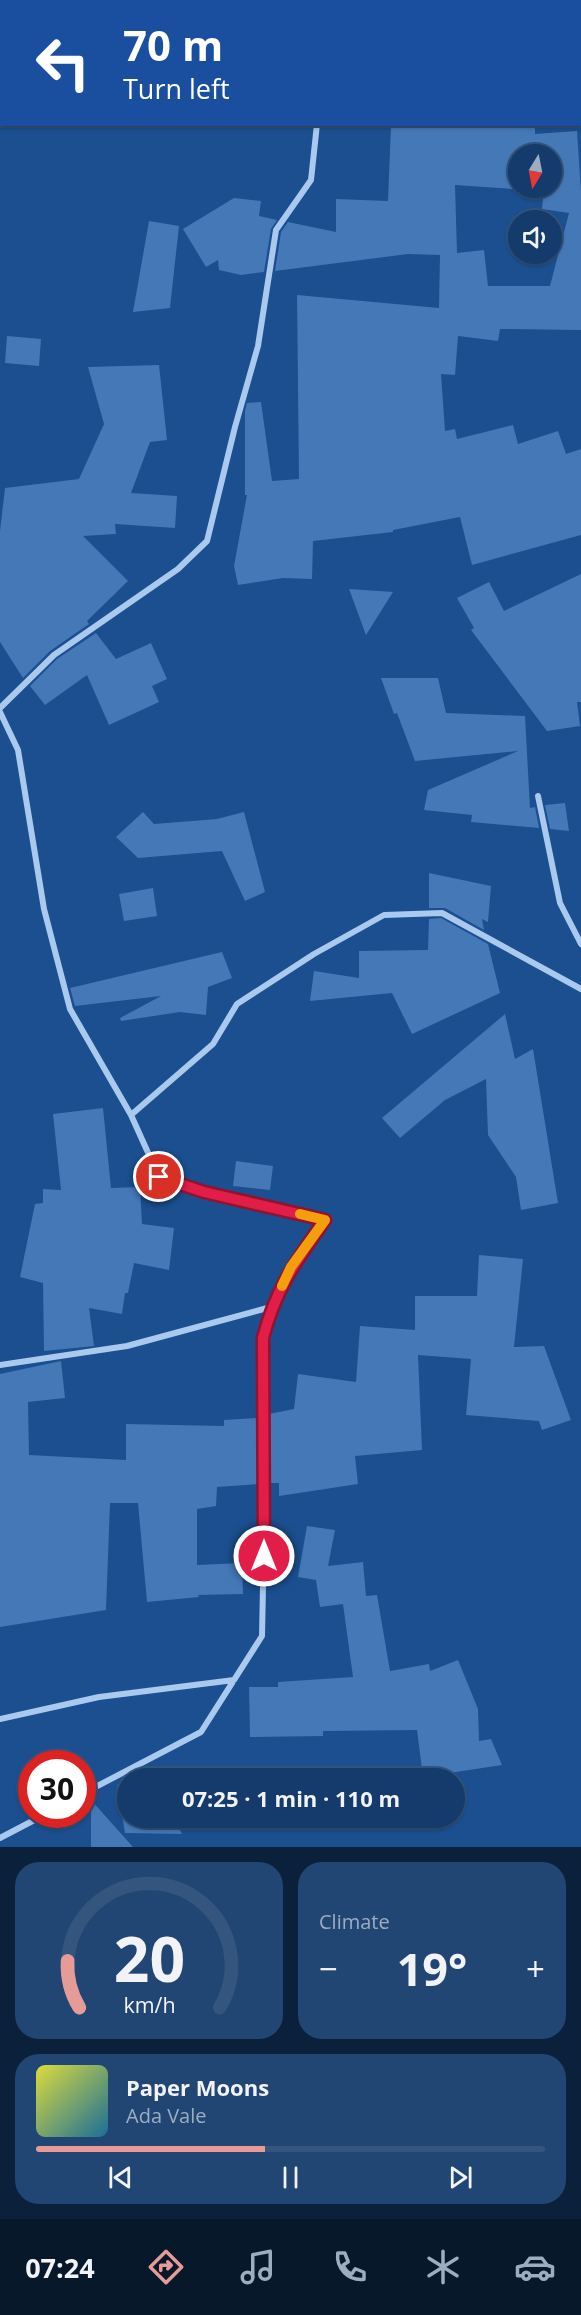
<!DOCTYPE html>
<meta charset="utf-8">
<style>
body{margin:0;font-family:"Open Sans",sans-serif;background:#214673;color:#f1f3f6;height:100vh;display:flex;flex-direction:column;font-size:22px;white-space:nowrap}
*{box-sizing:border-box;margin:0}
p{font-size:20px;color:#9dadc1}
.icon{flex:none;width:33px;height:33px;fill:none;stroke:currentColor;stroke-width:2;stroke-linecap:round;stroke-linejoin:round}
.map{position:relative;height:1847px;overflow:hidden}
.drawer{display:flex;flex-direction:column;gap:15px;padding:15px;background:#0b203b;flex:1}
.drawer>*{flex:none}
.hud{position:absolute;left:0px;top:0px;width:582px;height:126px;box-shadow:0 2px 4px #0004,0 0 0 2px #33557e;background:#1a4fa0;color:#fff;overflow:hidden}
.needle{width:39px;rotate:190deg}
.tools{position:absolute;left:508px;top:144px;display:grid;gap:12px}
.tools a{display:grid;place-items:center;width:54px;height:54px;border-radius:50%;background:#143b6b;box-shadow:0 2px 4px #0004,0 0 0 2px #33557e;font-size:30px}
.speed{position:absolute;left:18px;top:1750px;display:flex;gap:12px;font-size:30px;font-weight:700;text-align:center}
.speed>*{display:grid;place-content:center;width:78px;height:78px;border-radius:50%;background:#143b6b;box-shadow:0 2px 4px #0004,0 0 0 2px #33557e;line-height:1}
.speed .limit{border:9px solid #d22;background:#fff;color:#111}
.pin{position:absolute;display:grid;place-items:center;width:51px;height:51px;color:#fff;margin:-26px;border:3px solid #fff;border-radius:50%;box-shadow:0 2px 6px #0007}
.me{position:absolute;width:66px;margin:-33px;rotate:0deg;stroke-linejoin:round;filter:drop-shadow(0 0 4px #0008)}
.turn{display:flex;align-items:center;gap:21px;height:126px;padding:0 24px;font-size:27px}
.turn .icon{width:78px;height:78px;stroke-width:2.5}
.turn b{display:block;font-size:42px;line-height:51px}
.big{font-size:45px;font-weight:700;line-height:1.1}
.drawer .tile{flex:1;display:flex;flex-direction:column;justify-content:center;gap:9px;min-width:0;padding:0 21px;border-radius:24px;background:#214673}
.drawer .dial{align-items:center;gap:0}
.dial svg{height:156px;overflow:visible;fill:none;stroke:#33557e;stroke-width:7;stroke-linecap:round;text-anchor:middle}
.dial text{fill:#f1f3f6;stroke:none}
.song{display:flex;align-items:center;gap:18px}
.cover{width:72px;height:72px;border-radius:9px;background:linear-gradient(135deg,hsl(60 70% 55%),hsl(200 70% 35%))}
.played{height:6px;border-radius:3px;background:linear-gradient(90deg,#e69b98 45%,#33557e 45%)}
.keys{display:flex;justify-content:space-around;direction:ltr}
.heat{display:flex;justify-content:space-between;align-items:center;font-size:33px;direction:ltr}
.drawer .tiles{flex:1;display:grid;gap:15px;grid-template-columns:1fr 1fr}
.tile:last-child{grid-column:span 2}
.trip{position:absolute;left:117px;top:1768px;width:348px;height:60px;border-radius:30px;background:#143b6b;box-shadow:0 2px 4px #0004,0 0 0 2px #33557e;font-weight:700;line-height:60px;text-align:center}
.tabs{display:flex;height:96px;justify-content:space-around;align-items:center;background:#08182b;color:#9dadc1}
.tabs .icon{width:42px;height:42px}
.tabs .current{color:#e69b98}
.tabs b{font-size:27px;color:#f1f3f6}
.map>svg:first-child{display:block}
.building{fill:#4478b7;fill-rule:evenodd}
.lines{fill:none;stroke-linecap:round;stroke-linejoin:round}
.street{stroke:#a9c9ee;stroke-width:6}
.route-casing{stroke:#92132f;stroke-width:15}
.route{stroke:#e11d48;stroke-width:10}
.slow{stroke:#f59e0b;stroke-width:10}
</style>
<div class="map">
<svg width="581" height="1847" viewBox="0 0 581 1847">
<rect width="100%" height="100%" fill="#1b4f8f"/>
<path class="building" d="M535,124V134L577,131L581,191V330L500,329L498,341L458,336L455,375L441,374L445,431L455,429L457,439L513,425L518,444L558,431L566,454L581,449V535L472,565L460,517L393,530V532L313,541L312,579L283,578L238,585L234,566L247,495H245V411L247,403L261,402L272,481L299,479L297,295L439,308L440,255L408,254L275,271L281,232L288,222L336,232V199L388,201L391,125ZM519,154H552V188H519ZM455,185L528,190L544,188L542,209L569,213L550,286H488L484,250L457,253Z
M234,198L261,201L259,216L277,220L271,229L264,272L241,275L219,270L218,260L206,267L183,229Z
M149,221L179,226L170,308L133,312Z
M7,336L41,339L39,366L5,363Z
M159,365L167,440L150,442L131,493L177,496L175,528L115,524L116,534L83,536L128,581L87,621L89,624L50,651L23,678L0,642V531L5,488L79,479L104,424L88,367Z
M581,574V702H577L580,726L547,731L471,630L474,628L457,598L489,582L504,611Z
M349,589L393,592L366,635Z
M96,633L116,659L151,643L167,679L152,686L159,702L109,725L87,675L45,705L30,686L57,659Z
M381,678H438L446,713L525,716L530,808L535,807L539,828L471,822L472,815L424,810L428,790L518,751L415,761L397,713L394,714Z
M565,803L569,831L550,829L545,805Z
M143,812L154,824L217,819L244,812L265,892L245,901L222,851L138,858L116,837Z
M429,873L491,886L488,922L482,919L484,930L445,908H429Z
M153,888L157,916L124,921L119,894Z
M441,918L488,944L500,993L412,1034L392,993L310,1001L314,971L359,978V951L428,950L429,919Z
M222,952L232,978L208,987L206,1015L180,1012L121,1021L120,1018L161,996L75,1006L70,988Z
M505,1014L515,1059L533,1049L558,1203L521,1210L516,1177L488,1135L486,1079L445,1100L400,1138L382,1118Z
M103,1108L111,1188L140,1187L142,1224L174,1228L169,1270L134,1263L128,1293H125L122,1314L89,1308L94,1346L44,1351L43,1283L20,1277L35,1204L43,1203V1189L61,1190L53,1114Z
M236,1161L273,1166L270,1190L233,1186Z
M479,1255L523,1259L514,1347L544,1346L571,1420L542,1430L539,1421L466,1415L471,1359L418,1355L422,1450L355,1456L358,1484L279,1496V1483H269V1414L294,1409L298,1374L356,1382L360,1326L415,1330V1296H477Z
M61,1361L65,1398L28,1402L29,1455L126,1460V1424L224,1426V1420L258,1418V1484L217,1487L216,1506L197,1509V1565L242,1563L243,1594L198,1595L199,1597L147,1602L138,1503H110L106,1610L0,1627V1374Z
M307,1526L335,1530L328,1566L363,1562L366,1596L377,1595L390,1671L429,1664L430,1671L458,1660L478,1709L479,1741L491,1739L502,1765L423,1777L417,1730L323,1731V1736L250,1737L249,1687H278V1682L353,1677L343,1604L320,1607L316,1580L298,1577Z
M128,1780V1818H174L182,1834L125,1833L117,1785Z
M91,1800L133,1847H91Z"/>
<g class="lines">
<path class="street" d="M253,0L256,2
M427,2V0
M0,708L54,655L178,569L207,541L235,427L258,346L276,230L311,180L317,124
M0,712L18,750L44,909L70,1009L131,1115
M538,796L560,903L581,944
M0,1365L127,1346L271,1307
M0,1719L99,1697L234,1680
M82,1794L201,1732L262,1636L264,1536L263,1338C276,1288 296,1261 325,1220L203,1192L159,1177L131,1115L213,1044L237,1004L314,954L384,915L442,913L581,989
M0,1838L44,1815"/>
</g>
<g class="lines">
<defs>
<path id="route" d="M159,1177L204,1192L325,1220C296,1261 276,1288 263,1338L264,1556"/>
</defs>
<use href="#route" class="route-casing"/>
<use href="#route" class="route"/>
<path class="slow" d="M282,1286L291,1267L325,1220L300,1214"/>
</g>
</svg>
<div class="tools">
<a><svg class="needle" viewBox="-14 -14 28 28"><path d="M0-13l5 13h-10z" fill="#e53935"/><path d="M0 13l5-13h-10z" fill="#9dadc1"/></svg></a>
<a><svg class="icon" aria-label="sound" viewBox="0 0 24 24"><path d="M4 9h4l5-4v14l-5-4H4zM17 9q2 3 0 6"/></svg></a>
</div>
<div class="speed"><div class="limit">30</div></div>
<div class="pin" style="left:159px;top:1177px;background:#d93025"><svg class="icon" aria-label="arrive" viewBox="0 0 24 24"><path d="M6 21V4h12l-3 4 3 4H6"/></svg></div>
<svg class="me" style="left:264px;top:1556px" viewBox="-20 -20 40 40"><circle r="17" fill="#e11d48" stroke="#fff" stroke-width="3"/><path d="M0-11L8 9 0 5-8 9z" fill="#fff"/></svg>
<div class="trip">07:25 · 1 min · 110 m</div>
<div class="hud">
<div class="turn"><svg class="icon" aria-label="left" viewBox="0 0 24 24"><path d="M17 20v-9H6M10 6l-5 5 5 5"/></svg><div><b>70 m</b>Turn left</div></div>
</div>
</div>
<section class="drawer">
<div class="tiles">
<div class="tile dial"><svg viewBox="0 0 100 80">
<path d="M14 69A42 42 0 1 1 86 69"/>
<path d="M14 69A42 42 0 0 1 8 45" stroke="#e69b98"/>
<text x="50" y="56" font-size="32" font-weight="700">20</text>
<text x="50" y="72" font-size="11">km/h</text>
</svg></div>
<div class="tile"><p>Climate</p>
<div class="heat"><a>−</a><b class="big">19°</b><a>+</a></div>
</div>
<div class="tile">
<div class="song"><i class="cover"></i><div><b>Paper Moons</b><p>Ada Vale</p></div></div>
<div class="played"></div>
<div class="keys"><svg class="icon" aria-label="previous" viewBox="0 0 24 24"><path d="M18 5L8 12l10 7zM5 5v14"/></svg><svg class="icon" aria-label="pause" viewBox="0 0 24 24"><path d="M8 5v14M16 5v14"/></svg><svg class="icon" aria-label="next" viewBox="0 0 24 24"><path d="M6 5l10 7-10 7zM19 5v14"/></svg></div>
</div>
</div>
</section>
<nav class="tabs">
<b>07:24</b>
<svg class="icon current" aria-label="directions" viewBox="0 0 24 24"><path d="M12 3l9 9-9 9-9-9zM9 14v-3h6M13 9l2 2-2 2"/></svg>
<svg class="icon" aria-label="music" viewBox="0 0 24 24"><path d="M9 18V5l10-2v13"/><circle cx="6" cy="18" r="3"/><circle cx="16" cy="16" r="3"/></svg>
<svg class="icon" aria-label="phone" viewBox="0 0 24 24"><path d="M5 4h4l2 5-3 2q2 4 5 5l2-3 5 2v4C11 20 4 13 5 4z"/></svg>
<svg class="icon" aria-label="climate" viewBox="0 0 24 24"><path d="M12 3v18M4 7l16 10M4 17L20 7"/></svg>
<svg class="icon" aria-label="car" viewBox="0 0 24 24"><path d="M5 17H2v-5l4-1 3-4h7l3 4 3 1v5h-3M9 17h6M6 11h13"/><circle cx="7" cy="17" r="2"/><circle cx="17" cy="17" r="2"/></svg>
</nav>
